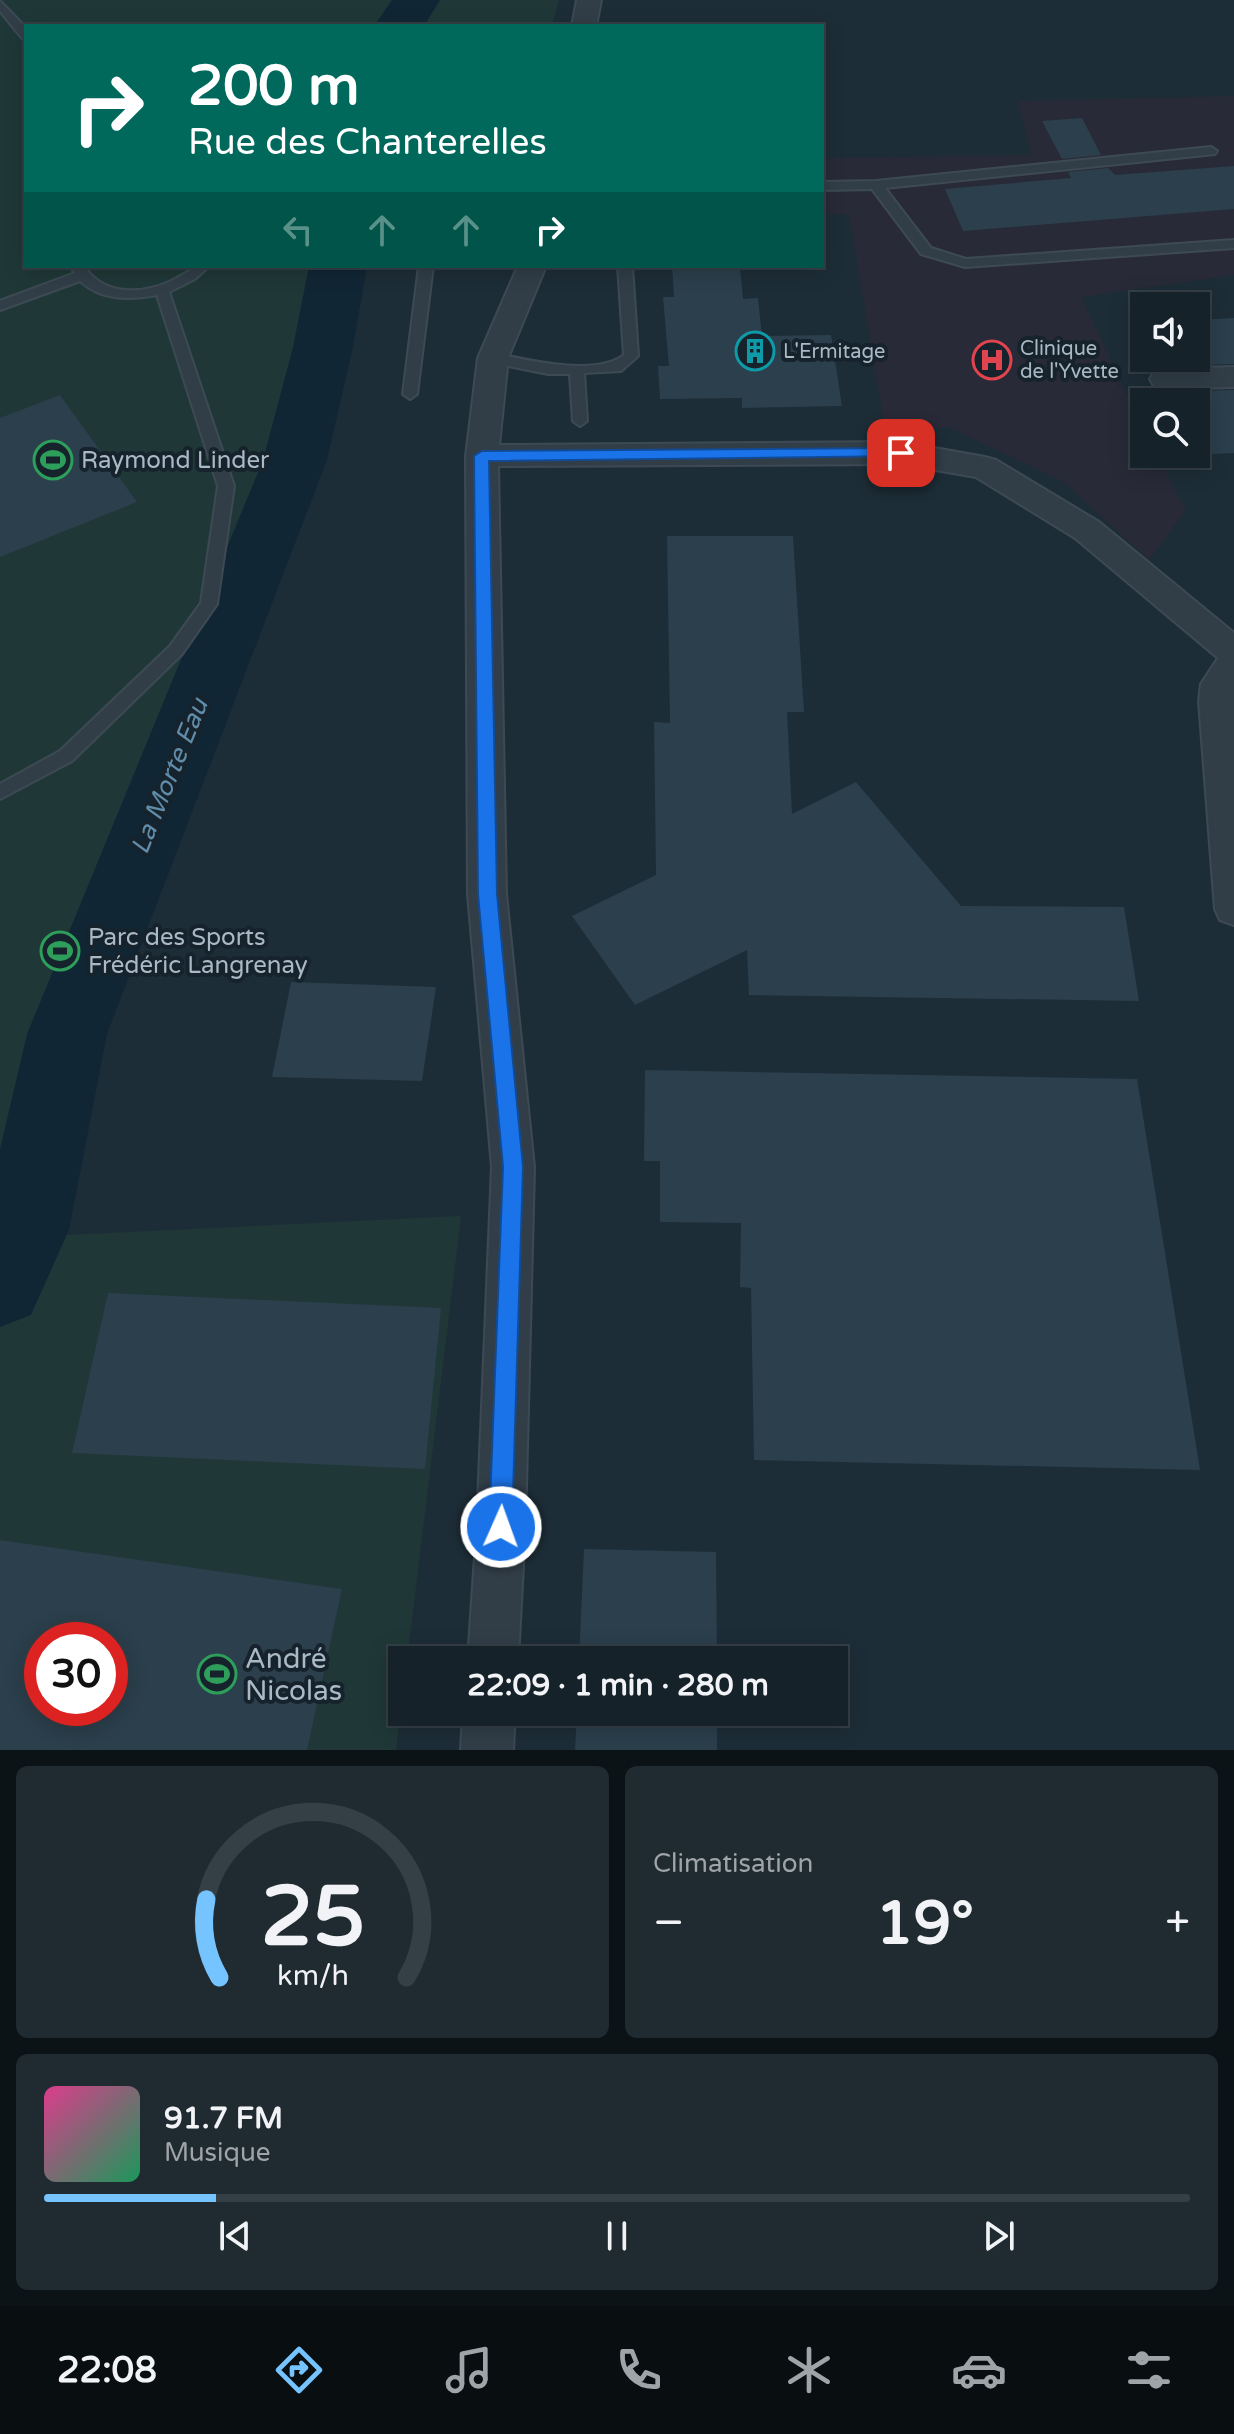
<!DOCTYPE html>
<html lang="fr">
<meta charset="utf-8">
<style>
body{margin:0;font-family:"Varela Round",sans-serif;background:#1f2a31;color:#f1f3f6;height:100vh;display:flex;flex-direction:column;font-size:30px;white-space:nowrap}
*{box-sizing:border-box;margin:0}
p{font-size:26px;color:#9ea4a8}
.icon{flex:none;width:44px;height:44px;fill:none;stroke:currentColor;stroke-width:2;stroke-linecap:round;stroke-linejoin:round}
.map{position:relative;height:1750px;overflow:hidden}
.sheet{display:flex;flex-direction:column;gap:16px;padding:16px;background:#0c1317;flex:1}
.sheet>*{flex:none}
.hud{position:absolute;left:24px;top:24px;width:800px;height:244px;border-radius:0px;box-shadow:0 4px 20px #0003,0 0 0 2px #353f46;background:#00695c;color:#fff;overflow:hidden}
.buttons{position:absolute;left:1130px;top:292px;display:grid;gap:16px}
.buttons a{display:grid;place-items:center;width:80px;height:80px;border-radius:0px;background:#162229;box-shadow:0 4px 20px #0003,0 0 0 2px #353f46;font-size:40px}
.speed{position:absolute;left:24px;top:1622px;display:flex;gap:16px;font-size:40px;font-weight:700;text-align:center}
.speed>*{display:grid;place-content:center;width:104px;height:104px;border-radius:50%;background:#162229;box-shadow:0 4px 20px #0003,0 0 0 2px #353f46;line-height:1}
.speed .limit{border:12px solid #d22;background:#fff;color:#111}
.pin{position:absolute;display:grid;place-items:center;width:68px;height:68px;color:#fff;margin:-34px;border-radius:16px;box-shadow:0 4px 12px #0006}
.me{position:absolute;width:88px;margin:-44px;rotate:2deg;stroke-linejoin:round;filter:drop-shadow(0 0 6px #0008)}
.turn{display:flex;align-items:center;gap:28px;height:168px;padding:0 32px;font-size:36px}
.turn .icon{width:104px;height:104px;stroke-width:2.5}
.turn b{display:block;font-size:56px;line-height:68px}
.lanes{display:flex;align-items:center;height:76px;padding:0 32px;background:#0003;justify-content:center;gap:40px;direction:ltr}
.lanes .off{opacity:.35}
.big{font-size:60px;font-weight:700;line-height:1.1}
.sheet .widget{flex:1;display:flex;flex-direction:column;justify-content:center;gap:12px;min-width:0;padding:0 28px;border-radius:12px;background:#1f2a31}
.sheet .dial{align-items:center;gap:0}
.dial svg{height:208px;overflow:visible;fill:none;stroke:#353f46;stroke-width:7;stroke-linecap:round;text-anchor:middle}
.dial text{fill:#f1f3f6;stroke:none}
.song{display:flex;align-items:center;gap:24px}
.cover{width:96px;height:96px;border-radius:12px;background:linear-gradient(135deg,hsl(330 70% 55%),hsl(150 70% 35%))}
.played{height:8px;border-radius:4px;background:linear-gradient(90deg,#75c3ff 15%,#353f46 15%)}
.keys{display:flex;justify-content:space-around;direction:ltr}
.heat{display:flex;justify-content:space-between;align-items:center;font-size:44px;direction:ltr}
.sheet .tiles{flex:1;display:grid;gap:16px;grid-template-columns:1fr 1fr}
.widget:last-child{grid-column:span 2}
.trip{position:absolute;left:388px;top:1646px;width:460px;height:80px;border-radius:0px;background:#162229;box-shadow:0 4px 20px #0003,0 0 0 2px #353f46;font-weight:700;line-height:80px;text-align:center}
.tab-bar{display:flex;height:128px;justify-content:space-around;align-items:center;background:#090e10;color:#9ea4a8}
.tab-bar .icon{width:56px;height:56px}
.tab-bar .current{color:#75c3ff}
.tab-bar b{font-size:36px;color:#f1f3f6}
.map>svg:first-child{display:block}
.medical{fill:#292a38}
.green{fill:#1f3837;fill-rule:evenodd}
.lines{fill:none;stroke-linecap:round;stroke-linejoin:round}
.river{fill:#112635;fill-rule:evenodd}
.building{fill:#2b3f4c;fill-rule:evenodd}
.service-casing{stroke:#3d4a54;stroke-width:4}
.minor-casing{stroke:#3d4a54;stroke-width:4}
.service{fill:#313e48;fill-rule:evenodd}
.minor{fill:#313e48;fill-rule:evenodd}
.route{fill:#1a73e8;stroke:#114b97;stroke-width:2}
.labels{text-anchor:middle;stroke-width:8;stroke-linejoin:round;paint-order:stroke}
.far-poi-label{font-size:20px;fill:#aab9c5;stroke:#16232c;text-anchor:start}
.poi-label{font-size:24px;fill:#aab9c5;stroke:#16232c;text-anchor:start}
.water-label{font-size:26px;font-style:italic;fill:#5f8ca8;stroke:#16232c}
.near-poi-label{font-size:28px;fill:#aab9c5;stroke:#16232c;text-anchor:start}
</style>
<div class="map">
<svg width="1234" height="1750" viewBox="0 0 1234 1750">
<rect width="100%" height="100%" fill="#1d2d37"/>
<path class="medical" d="M1234,96V275L1081,297L1144,431V454H1156L1186,510L1149,560L1064,482L949,427L885,429L849,214H822V158L1032,155L1018,101Z"/>
<path class="green" d="M0,0H559L552,26H26V266H347L307,465L158,855L80,1046L47,1236L461,1216L407,1660H402V1697L396,1750H0ZM42,1640H110V1708H42Z"/>
<g class="lines">
<path class="river" d="M392,0H440L424,26H374Z
M309,266H367L353,347L327,460L107,1034L69,1230L31,1315L0,1327V1149L27,1034L263,460L293,347Z"/>
</g>
<path class="building" d="M1082,118L1101,155L1062,159L1042,121Z
M1234,166V209L963,231L945,189L1071,178L1068,172L1108,168L1115,175Z
M672,266H740L743,299L758,298L762,336L831,335L842,406L742,408V398L660,399L658,366H669L663,297H674Z
M1234,318V364L1196,365V320Z
M1234,390V453L1196,455V391Z
M60,395L137,502L0,557V418Z
M667,536H793L804,712H787L792,814L856,782L961,906L1124,907L1139,1001L749,995L747,950L635,1005L572,916L656,875L654,722L670,723Z
M291,982L436,987L422,1081L272,1077Z
M645,1070L1137,1079L1200,1470L754,1460L751,1288L740,1287L741,1223L660,1222V1161H644Z
M108,1293L441,1308L425,1469L72,1453Z
M0,1540L342,1589L307,1750H0ZM42,1640H110V1708H42Z
M584,1549L716,1552L717,1660H579Z
M577,1712H717V1750H575Z"/>
<g class="lines">
<defs>
<path id="service" d="M0,1L26,28V39L22,38L0,11Z
M1211,147L1217,151L1215,154L885,188L931,248L966,259L1234,240V248L965,267L921,254L872,189L822,190V182L876,181Z
M70,266H84C103,295 139,295 169,282C185,275 191,266 209,266L195,279L169,292L234,486L217,604L182,654L72,761L0,799V784L60,751L170,646L201,603L218,486L157,295C129,300 102,301 80,281L0,310V301L75,273Z
M419,266H433L417,394L410,399L403,394Z
M618,266H632L638,356L621,371L584,373L587,421L580,426L573,421L570,374H548L493,363L486,358L493,353C527,360 595,377 624,355Z"/>
<path id="minor" d="M577,0H601L596,26H572Z
M518,266H546L508,358L499,445L901,442L985,457L996,460L1099,522L1234,633V925L1220,920L1215,909L1199,701L1201,684L1218,658L1075,538L976,477L901,464L498,466L506,894L534,1167L525,1527L518,1660H468L477,1527L492,1167L468,894L466,456L478,358Z
M1234,367V387L1165,389L1154,386L1150,379L1154,372L1165,369Z
M463,1712H515L513,1750H461Z"/>
</defs>
<use href="#service" class="service-casing"/>
<use href="#minor" class="minor-casing"/>
<use href="#service" class="service"/>
<use href="#minor" class="minor"/>
</g>
<path class="route" d="M901,448L908,453L906,456L489,461L497,894L523,1167L512,1527L509,1535L501,1539L493,1535L489,1527L503,1167L478,894L474,456L482,451Z"/>
<defs>
<symbol id="building-ring" viewBox="-11 -11 22 22"><circle r="9.5" fill="#16232c" stroke="#0f9aa8" stroke-width="1.5"/><path d="M-4-6H4V6H1V3H-1V6H-4ZM-2.5-4.3h1.7v1.8h-1.7ZM.8-4.3h1.7v1.8H.8ZM-2.5-1h1.7V.8h-1.7ZM.8-1h1.7V.8H.8Z" fill="#0f9aa8"/></symbol>
<symbol id="hospital-ring" viewBox="-11 -11 22 22"><circle r="9.5" fill="#16232c" stroke="#e0444e" stroke-width="1.5"/><path d="M-5-5h3v3.5h4V-5h3V5h-3V1.5h-4V5h-3Z" fill="#e0444e"/></symbol>
<symbol id="stadium-ring" viewBox="-11 -11 22 22"><circle r="9.5" fill="#16232c" stroke="#2e9e5b" stroke-width="1.5"/><path d="M0-5a6.5 5 0 1 0 0 10a6.5 5 0 1 0 0-10ZM-3.5-1.8h7v3.6h-7Z" fill="#2e9e5b"/></symbol>
</defs>
<g fill-rule="evenodd">
<use href="#building-ring" x="733" y="329" width="44" height="44"/>
<use href="#hospital-ring" x="970" y="338" width="44" height="44"/>
<use href="#stadium-ring" x="31" y="438" width="44" height="44"/>
<use href="#stadium-ring" x="38" y="929" width="44" height="44"/>
<use href="#stadium-ring" x="195" y="1652" width="44" height="44"/>
</g>
<g class="labels">
<g class="far-poi-label">
<text x="1020" y="355">Clinique<tspan x="1020" dy="23">de l'Yvette</tspan></text>
<text x="783" y="358">L'Ermitage</text>
</g>
<g class="poi-label">
<text x="81" y="468">Raymond Linder</text>
<text x="88" y="945">Parc des Sports<tspan x="88" dy="28">Frédéric Langrenay</tspan></text>
</g>
<g class="water-label">
<text transform="translate(169 776) rotate(-68)" y="9">La Morte Eau</text>
</g>
<g class="near-poi-label">
<text x="245" y="1668">André<tspan x="245" dy="32">Nicolas</tspan></text>
</g>
</g>
</svg>
<div class="buttons">
<a><svg class="icon" aria-label="sound" viewBox="0 0 24 24"><path d="M4 9h4l5-4v14l-5-4H4zM17 9q2 3 0 6"/></svg></a>
<a><svg class="icon" aria-label="search" viewBox="0 0 24 24"><circle cx="10" cy="10" r="6"/><path d="M15 15l6 6"/></svg></a>
</div>
<div class="speed"><div class="limit">30</div></div>
<div class="pin" style="left:901px;top:453px;background:#d93025"><svg class="icon" aria-label="arrive" viewBox="0 0 24 24"><path d="M6 21V4h12l-3 4 3 4H6"/></svg></div>
<svg class="me" style="left:501px;top:1527px" viewBox="-20 -20 40 40"><circle r="17" fill="#1a73e8" stroke="#fff" stroke-width="3"/><path d="M0-11L8 9 0 5-8 9z" fill="#fff"/></svg>
<div class="trip">22:09 · 1 min · 280 m</div>
<div class="hud">
<div class="turn"><svg class="icon" aria-label="right" viewBox="0 0 24 24"><path d="M7 20v-9h11M14 6l5 5-5 5"/></svg><div><b>200 m</b>Rue des Chanterelles</div></div>
<div class="lanes"><svg class="icon off" aria-label="left" viewBox="0 0 24 24"><path d="M17 20v-9H6M10 6l-5 5 5 5"/></svg><svg class="icon off" aria-label="ahead" viewBox="0 0 24 24"><path d="M12 20V5M6 11l6-6 6 6"/></svg><svg class="icon off" aria-label="ahead" viewBox="0 0 24 24"><path d="M12 20V5M6 11l6-6 6 6"/></svg><svg class="icon" aria-label="right" viewBox="0 0 24 24"><path d="M7 20v-9h11M14 6l5 5-5 5"/></svg></div>
</div>
</div>
<section class="sheet">
<div class="tiles">
<div class="widget dial"><svg viewBox="0 0 100 80">
<path d="M14 69A42 42 0 1 1 86 69"/>
<path d="M14 69A42 42 0 0 1 9 39" stroke="#75c3ff"/>
<text x="50" y="56" font-size="32" font-weight="700">25</text>
<text x="50" y="72" font-size="11">km/h</text>
</svg></div>
<div class="widget"><p>Climatisation</p>
<div class="heat"><a>−</a><b class="big">19°</b><a>+</a></div>
</div>
<div class="widget">
<div class="song"><i class="cover"></i><div><b>91.7 FM</b><p>Musique</p></div></div>
<div class="played"></div>
<div class="keys"><svg class="icon" aria-label="previous" viewBox="0 0 24 24"><path d="M18 5L8 12l10 7zM5 5v14"/></svg><svg class="icon" aria-label="pause" viewBox="0 0 24 24"><path d="M8 5v14M16 5v14"/></svg><svg class="icon" aria-label="next" viewBox="0 0 24 24"><path d="M6 5l10 7-10 7zM19 5v14"/></svg></div>
</div>
</div>
</section>
<nav class="tab-bar">
<b>22:08</b>
<svg class="icon current" aria-label="directions" viewBox="0 0 24 24"><path d="M12 3l9 9-9 9-9-9zM9 14v-3h6M13 9l2 2-2 2"/></svg>
<svg class="icon" aria-label="music" viewBox="0 0 24 24"><path d="M9 18V5l10-2v13"/><circle cx="6" cy="18" r="3"/><circle cx="16" cy="16" r="3"/></svg>
<svg class="icon" aria-label="phone" viewBox="0 0 24 24"><path d="M5 4h4l2 5-3 2q2 4 5 5l2-3 5 2v4C11 20 4 13 5 4z"/></svg>
<svg class="icon" aria-label="climate" viewBox="0 0 24 24"><path d="M12 3v18M4 7l16 10M4 17L20 7"/></svg>
<svg class="icon" aria-label="car" viewBox="0 0 24 24"><path d="M5 17H2v-5l4-1 3-4h7l3 4 3 1v5h-3M9 17h6M6 11h13"/><circle cx="7" cy="17" r="2"/><circle cx="17" cy="17" r="2"/></svg>
<svg class="icon" aria-label="filters" viewBox="0 0 24 24"><path d="M4 7h16M4 17h16"/><circle cx="9" cy="7" r="2"/><circle cx="15" cy="17" r="2"/></svg>
</nav>
